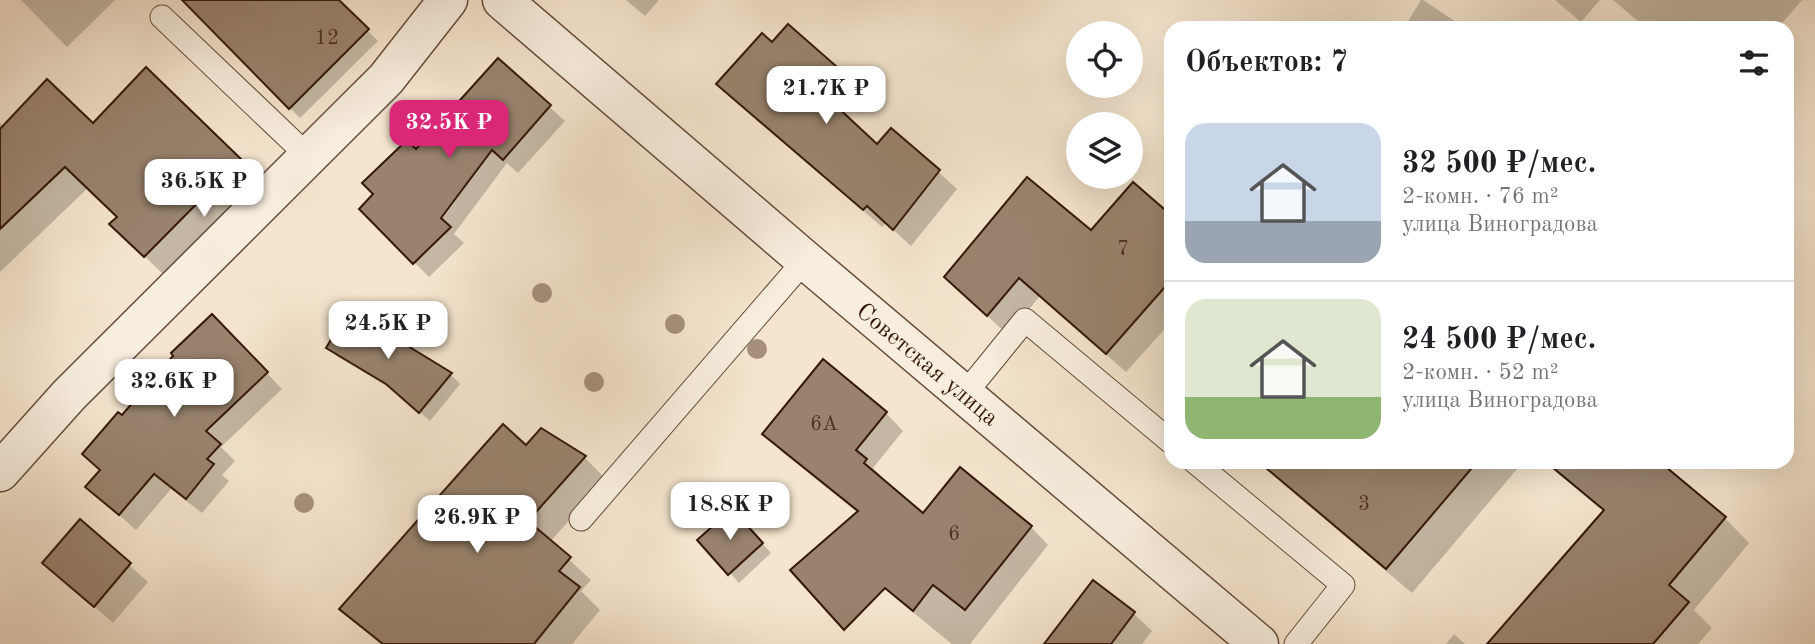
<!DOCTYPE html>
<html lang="ru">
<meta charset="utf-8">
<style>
:root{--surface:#fff;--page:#f2f2f2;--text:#202124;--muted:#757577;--line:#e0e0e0;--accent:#db2777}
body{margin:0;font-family:"Old Standard TT",serif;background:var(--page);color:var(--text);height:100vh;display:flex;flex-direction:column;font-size:26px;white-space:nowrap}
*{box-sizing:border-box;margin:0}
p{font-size:23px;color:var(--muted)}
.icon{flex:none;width:38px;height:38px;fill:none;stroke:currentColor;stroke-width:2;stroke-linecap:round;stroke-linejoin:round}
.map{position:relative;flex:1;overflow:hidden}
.details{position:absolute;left:1164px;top:21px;width:630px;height:448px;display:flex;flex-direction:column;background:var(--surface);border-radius:21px;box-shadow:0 7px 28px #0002}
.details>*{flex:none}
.fabs{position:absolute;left:1066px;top:21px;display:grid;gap:14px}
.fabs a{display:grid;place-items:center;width:77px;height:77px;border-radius:50%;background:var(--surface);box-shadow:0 7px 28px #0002;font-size:35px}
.price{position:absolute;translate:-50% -60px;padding:0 16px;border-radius:14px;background:#fff;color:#222;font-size:23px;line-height:46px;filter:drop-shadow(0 2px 4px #0008)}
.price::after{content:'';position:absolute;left:50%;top:42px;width:21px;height:16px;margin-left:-10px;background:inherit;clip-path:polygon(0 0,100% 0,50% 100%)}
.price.active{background:var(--accent);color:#fff}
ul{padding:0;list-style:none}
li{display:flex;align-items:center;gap:21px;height:175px;padding:0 21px}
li+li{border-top:2px solid var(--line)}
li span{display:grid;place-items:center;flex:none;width:196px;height:140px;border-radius:21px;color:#555}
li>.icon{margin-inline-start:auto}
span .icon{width:84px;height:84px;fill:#fffc;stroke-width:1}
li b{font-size:30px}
h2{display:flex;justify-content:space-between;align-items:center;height:84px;padding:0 21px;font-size:30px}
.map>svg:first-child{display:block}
</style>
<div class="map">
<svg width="1815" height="644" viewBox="0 0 1815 644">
<rect width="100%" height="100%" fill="#f5e5ce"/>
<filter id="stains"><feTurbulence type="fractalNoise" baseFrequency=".00286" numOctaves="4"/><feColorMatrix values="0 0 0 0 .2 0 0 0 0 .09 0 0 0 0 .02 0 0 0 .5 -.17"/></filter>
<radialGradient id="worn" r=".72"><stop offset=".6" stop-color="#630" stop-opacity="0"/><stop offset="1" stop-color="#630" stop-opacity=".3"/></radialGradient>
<g fill="#0003">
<polygon points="21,0 115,0 67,47"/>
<polygon points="184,0 337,0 378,41 300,118"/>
<polygon points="626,0 659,0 645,16"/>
<polygon points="1421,0 1423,0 1465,28 1404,28"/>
<polygon points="1555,0 1600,0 1581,22"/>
<polygon points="1613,0 1802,0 1778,28 1646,28"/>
<polygon points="788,26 852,85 834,106 877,147 892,130 957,189 911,246 886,223 882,227 718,84 772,44"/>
<polygon points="499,61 565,121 518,173 507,163 454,234 464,243 429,277 361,209 416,152"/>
<polygon points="146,69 261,182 167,278 134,246 119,217 88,188 0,272 0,123 4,127 93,125"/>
<polygon points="1171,217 1171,322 1126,372 1040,296 1008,335 966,296 1091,232"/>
<polygon points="350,313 451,375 460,384 430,421 398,393 338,357 329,348"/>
<polygon points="228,332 282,389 221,447 235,461 222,475 229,481 202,513 171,489 136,530 88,487 101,471 84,454 122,417"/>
<polygon points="886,413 903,431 873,468 883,478 881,480 924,515 1031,527 1048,545 970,644 952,644 845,557 858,513 782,452 764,434"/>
<polygon points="541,431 585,458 606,479 550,542 591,580 581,591 600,610 572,644 380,644 342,609 526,448"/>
<polygon points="1257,462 1523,462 1412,593"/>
<polygon points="1544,462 1657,462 1725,518 1749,543 1694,610 1712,628 1698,644 1489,644 1604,512"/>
<polygon points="741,520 771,553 739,583 730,573"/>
<polygon points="80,521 148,582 113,623 44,563"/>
<polygon points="1093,582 1134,614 1152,631 1142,644 1046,644"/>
<polygon points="1454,634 1465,644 1446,644"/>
</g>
<g fill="#99836e" stroke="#361807" stroke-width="2">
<polygon points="182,0 339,0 369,29 289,109"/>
<polygon points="788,24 836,66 817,88 877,144 891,128 940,170 893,230 867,206 863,210 716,84 762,33 772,42"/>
<polygon points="498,58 551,105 503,160 492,150 441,218 451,227 413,264 359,209 373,194 362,183 407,140 416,149"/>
<polygon points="146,67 241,159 144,257 109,224 117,217 65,167 0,229 0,129 47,79 93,123"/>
<polygon points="1027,177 1091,230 1133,182 1171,215 1171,280 1106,354 1019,278 987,316 944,277"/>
<polygon points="349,310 452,373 419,413 386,384 326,348"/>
<polygon points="212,314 268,372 206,431 221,444 207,459 214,464 186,499 154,474 119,515 85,487 100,470 82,454 118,412 122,415 173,356 171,353"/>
<polygon points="823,359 887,412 856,450 867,459 864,463 923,513 960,467 1032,526 965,610 933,585 913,611 885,588 844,630 790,570 858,511 762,434"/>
<polygon points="503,424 526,445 541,428 586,456 528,521 571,557 559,571 580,587 534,644 383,644 339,609"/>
<polygon points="1259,462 1477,462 1386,569"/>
<polygon points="1546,462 1660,462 1726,517 1669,585 1689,602 1653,644 1487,644 1604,510"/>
<polygon points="732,509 763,543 728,575 697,540"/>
<polygon points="80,519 131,563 94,607 42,563"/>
<polygon points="1093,580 1135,612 1111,644 1044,644"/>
</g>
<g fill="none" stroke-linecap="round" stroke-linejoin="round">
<defs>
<g id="service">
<polyline points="162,17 309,157"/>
<polyline points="964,395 1025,320 1171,442"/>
<polyline points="1195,462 1343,585 1296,644"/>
<polyline points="581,519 805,260"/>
</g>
<g id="minor">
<polyline points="502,0 805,260 1259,644"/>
<polyline points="0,472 69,395 386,79 448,0"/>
</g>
</defs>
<use href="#service" stroke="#664b39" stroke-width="25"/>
<use href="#minor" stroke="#664b39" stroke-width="41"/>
<use href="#service" stroke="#f8eedf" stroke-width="23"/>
<use href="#minor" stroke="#f8eedf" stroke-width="38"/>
</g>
<g fill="#a6907c">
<circle cx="542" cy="293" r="10"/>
<circle cx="675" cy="324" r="10"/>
<circle cx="757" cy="349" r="10"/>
<circle cx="594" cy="382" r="10"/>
<circle cx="304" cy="503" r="10"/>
</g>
<g text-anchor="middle" stroke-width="5" stroke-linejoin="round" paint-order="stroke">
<g font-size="21" fill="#4f3321">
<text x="327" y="44">12</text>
<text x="1123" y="255">7</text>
<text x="824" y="430">6А</text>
<text x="1364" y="510">3</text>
<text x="954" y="540">6</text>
</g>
<g font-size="24" fill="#361807" stroke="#f8eedf">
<text transform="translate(928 364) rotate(40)" y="8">Советская улица</text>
</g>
</g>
<rect width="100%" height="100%" filter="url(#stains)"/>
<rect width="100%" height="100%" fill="url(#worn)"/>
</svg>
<div class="fabs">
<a><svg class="icon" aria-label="locate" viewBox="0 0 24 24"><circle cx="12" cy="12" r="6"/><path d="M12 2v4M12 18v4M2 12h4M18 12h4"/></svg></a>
<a><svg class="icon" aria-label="layers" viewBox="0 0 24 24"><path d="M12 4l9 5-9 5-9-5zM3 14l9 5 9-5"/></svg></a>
</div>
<b class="price" style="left:826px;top:126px">21.7K ₽</b>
<b class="price active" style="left:449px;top:160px">32.5K ₽</b>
<b class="price" style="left:204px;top:219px">36.5K ₽</b>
<b class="price" style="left:388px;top:361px">24.5K ₽</b>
<b class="price" style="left:174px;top:419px">32.6K ₽</b>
<b class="price" style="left:730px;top:542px">18.8K ₽</b>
<b class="price" style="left:477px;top:555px">26.9K ₽</b>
<section class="details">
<h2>Объектов: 7<svg class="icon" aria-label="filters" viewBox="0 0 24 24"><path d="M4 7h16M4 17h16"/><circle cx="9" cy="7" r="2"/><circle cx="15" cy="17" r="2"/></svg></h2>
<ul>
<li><span style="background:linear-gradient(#c9d6e8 70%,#9aa5b1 0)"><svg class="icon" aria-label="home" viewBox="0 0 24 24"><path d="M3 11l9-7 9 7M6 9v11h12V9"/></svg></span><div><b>32 500 ₽/мес.</b><p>2-комн. · 76 m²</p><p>улица Виноградова</p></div></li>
<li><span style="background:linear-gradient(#dfe7d0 70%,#8fb573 0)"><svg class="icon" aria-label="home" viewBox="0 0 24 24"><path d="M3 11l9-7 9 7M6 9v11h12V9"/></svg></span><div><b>24 500 ₽/мес.</b><p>2-комн. · 52 m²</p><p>улица Виноградова</p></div></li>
</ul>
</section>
</div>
